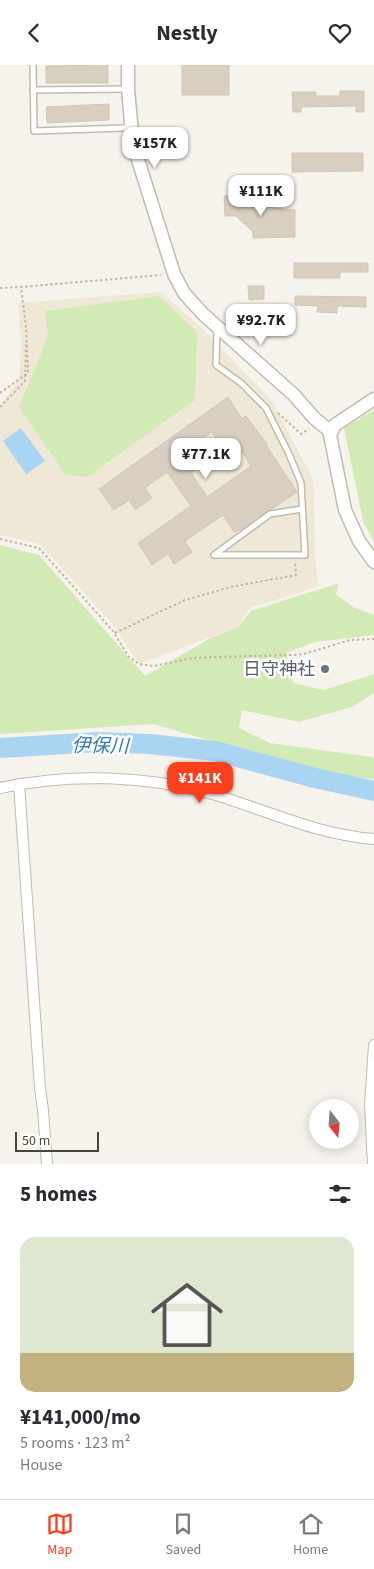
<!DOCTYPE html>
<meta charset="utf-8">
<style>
:root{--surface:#fff;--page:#f7f7f7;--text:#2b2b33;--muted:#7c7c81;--line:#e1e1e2;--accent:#fc3f1d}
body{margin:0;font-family:"Source Sans 3","Noto Sans JP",sans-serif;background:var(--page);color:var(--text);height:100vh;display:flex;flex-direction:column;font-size:19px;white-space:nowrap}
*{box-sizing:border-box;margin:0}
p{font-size:16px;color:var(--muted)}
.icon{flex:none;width:28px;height:28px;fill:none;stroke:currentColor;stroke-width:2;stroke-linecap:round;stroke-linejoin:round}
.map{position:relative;height:1099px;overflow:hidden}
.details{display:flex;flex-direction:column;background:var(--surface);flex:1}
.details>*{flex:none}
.needle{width:32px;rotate:163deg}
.tools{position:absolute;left:309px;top:1034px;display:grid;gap:10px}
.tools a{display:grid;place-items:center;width:50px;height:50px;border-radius:50%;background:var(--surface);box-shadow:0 2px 12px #0003;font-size:25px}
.scale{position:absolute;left:15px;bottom:12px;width:84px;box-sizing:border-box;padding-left:5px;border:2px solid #4b4439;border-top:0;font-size:14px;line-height:18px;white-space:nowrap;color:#4b4439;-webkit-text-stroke:4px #fff;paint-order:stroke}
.price{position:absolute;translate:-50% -42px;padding:0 11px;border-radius:10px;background:#fff;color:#222;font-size:16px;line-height:32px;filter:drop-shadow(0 1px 2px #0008)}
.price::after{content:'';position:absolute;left:50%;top:30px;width:15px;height:11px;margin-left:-8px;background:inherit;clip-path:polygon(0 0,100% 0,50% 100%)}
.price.active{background:var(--accent);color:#fff}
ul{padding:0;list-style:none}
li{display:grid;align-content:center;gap:10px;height:265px;padding:0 20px}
li span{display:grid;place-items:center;height:155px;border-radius:15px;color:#555}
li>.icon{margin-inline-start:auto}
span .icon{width:90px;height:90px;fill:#fffc;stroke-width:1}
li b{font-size:21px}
h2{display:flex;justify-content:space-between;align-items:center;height:60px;padding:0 20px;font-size:21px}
header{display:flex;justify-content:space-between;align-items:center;height:65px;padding:0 20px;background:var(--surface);font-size:22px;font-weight:700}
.menu{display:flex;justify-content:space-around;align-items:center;height:70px;border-top:1px solid var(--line);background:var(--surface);font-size:14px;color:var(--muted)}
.menu a{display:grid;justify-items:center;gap:2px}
.menu .active{color:var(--accent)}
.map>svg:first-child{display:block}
</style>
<header><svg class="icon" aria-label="back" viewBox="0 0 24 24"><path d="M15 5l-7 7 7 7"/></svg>Nestly<svg class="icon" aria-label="heart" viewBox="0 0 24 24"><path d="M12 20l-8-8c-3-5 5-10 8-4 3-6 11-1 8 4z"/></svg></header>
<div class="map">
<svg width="374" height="1099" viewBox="0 0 374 1099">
<rect width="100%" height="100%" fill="#f6f3ec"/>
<polygon fill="#efe8d6" points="161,227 201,262 272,336 313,414 316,504 319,521 250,543 238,562 139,599 115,562 40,479 0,470 0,341 19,314 21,276 18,238"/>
<g fill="#d2eab5">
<polygon points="159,231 197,267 195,335 87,412 65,409 19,342 48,272 45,246"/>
<polygon points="374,345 374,477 363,456 344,363"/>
<polygon points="0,480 39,490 145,611 211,573 238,562 251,546 339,518 336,529 353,542 374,550 374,570 315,577 286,588 293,618 324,625 374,609 374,628 352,642 299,657 242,645 239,663 270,678 372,692 374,694 374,714 351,712 254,688 153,659 0,669"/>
</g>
<polygon fill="#a9d4f2" points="21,363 45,396 26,409 3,376"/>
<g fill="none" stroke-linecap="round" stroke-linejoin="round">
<polyline stroke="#a9d4f2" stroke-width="20" points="0,683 99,677 149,679 215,686 315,713 374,726"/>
</g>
<g fill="#d8cfc1" stroke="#d3c7b4" fill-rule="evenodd">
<polygon points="108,0 108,18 46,18 46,1"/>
<rect x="182" y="0" width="47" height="30"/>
<polygon points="340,26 364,26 364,47 356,47 356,41 301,42 301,47 293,47 292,27 316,27 316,31 340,31"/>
<polygon points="109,39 109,55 47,58 46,42"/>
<polygon points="292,88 363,88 363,106 292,107"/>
<polygon points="224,131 261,131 272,143 295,145 295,172 253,173 253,167 236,151 225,151"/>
<polygon points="294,198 368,198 368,207 340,207 340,213 294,213"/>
<polygon points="248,221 264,221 264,234 249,235"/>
<polygon points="295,231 366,232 366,242 337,241 337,248 317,247 318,241 295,240"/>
<path d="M228,332l14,22 4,-3 21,28 -1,1 31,47 -53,36 -10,4 -11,-17 -38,26 7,11 -18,12 -6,-10 -16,11 -14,-22 53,-37 -24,-34 -22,16 7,10 -17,12 -6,-10 -15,10 -15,-21zM212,367l15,23 12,-8 12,19 -44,31 -16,-24 8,-6 -8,-11 10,-6 -5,-8z"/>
</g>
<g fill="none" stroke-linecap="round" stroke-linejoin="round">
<defs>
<g id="service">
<polyline points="33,0 34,66 124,63 130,61"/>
<polyline points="33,25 127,24"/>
<polyline points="217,264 216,300 241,318 266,343 289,389 301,418 305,490 214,490 270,449 302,444"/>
</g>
<g id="minor">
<polyline points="19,719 40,1023 43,1045 47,1099"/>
<path d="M0,723c70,-15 147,-13 216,7 52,16 103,40 158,44"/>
<polyline points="373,1099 370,1040 374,980"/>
</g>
<g id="tertiary">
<polyline points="128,0 128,24 133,79 174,209 184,228 203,249 294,330 314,353 331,367"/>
<polyline points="374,334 335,360 330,370 345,445 359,476 374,497"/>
</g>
</defs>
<use href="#service" stroke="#c2bbae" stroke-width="8"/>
<use href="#minor" stroke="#c2bbae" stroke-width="12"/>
<use href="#tertiary" stroke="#c2bbae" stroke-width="15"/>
<g stroke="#c4b79f" stroke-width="2" stroke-dasharray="2.5 2.5" stroke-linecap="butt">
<polyline points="0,223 20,222"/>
<polyline points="0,328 28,308 26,263 21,222 161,210"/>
<polyline points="0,342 25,316 26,278"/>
<polyline points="278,348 301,369 309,364"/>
<polyline points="0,474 39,483 113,566 128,591 139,599 154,601 192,593 217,592 293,590 304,589 350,575 374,574"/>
<polyline points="115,568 185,535 231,522 296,510 295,497"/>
</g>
<use href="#service" stroke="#fff" stroke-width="5"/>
<use href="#minor" stroke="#fff" stroke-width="10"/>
<use href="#tertiary" stroke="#fff" stroke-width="12"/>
</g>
<circle fill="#6b7280" stroke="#fff" stroke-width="2" cx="325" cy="604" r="5"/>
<g text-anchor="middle" stroke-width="5" stroke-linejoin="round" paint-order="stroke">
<g font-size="18" fill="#5b616d" stroke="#fff" text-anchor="end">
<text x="315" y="610">日守神社</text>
</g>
<g font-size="19" font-style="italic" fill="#2e7ab2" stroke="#fff">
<text transform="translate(100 680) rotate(1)" y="7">伊保川</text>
</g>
</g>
</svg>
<div class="tools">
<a><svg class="needle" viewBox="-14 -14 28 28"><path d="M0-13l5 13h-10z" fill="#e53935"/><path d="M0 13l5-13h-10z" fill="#7c7c81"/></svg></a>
</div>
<div class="scale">50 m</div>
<b class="price" style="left:155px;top:104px">¥157K</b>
<b class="price" style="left:261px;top:152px">¥111K</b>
<b class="price" style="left:261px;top:281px">¥92.7K</b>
<b class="price" style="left:206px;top:415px">¥77.1K</b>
<b class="price active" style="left:200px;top:739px">¥141K</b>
</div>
<section class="details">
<h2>5 homes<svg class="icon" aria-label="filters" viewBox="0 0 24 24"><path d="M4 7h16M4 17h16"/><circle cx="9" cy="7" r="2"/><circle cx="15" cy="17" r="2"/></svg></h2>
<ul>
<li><span style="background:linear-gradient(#dfe7d0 75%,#c2b280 0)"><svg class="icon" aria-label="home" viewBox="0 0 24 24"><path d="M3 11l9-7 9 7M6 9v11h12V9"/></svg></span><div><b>¥141,000/mo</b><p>5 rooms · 123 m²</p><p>House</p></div></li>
</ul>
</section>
<nav class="menu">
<a class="active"><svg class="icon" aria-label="map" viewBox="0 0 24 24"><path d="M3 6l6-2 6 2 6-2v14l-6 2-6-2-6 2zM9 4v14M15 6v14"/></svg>Map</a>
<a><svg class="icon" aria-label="saved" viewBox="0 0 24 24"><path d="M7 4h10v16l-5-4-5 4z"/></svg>Saved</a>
<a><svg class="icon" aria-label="home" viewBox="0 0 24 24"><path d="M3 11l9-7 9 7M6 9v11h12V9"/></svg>Home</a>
</nav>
